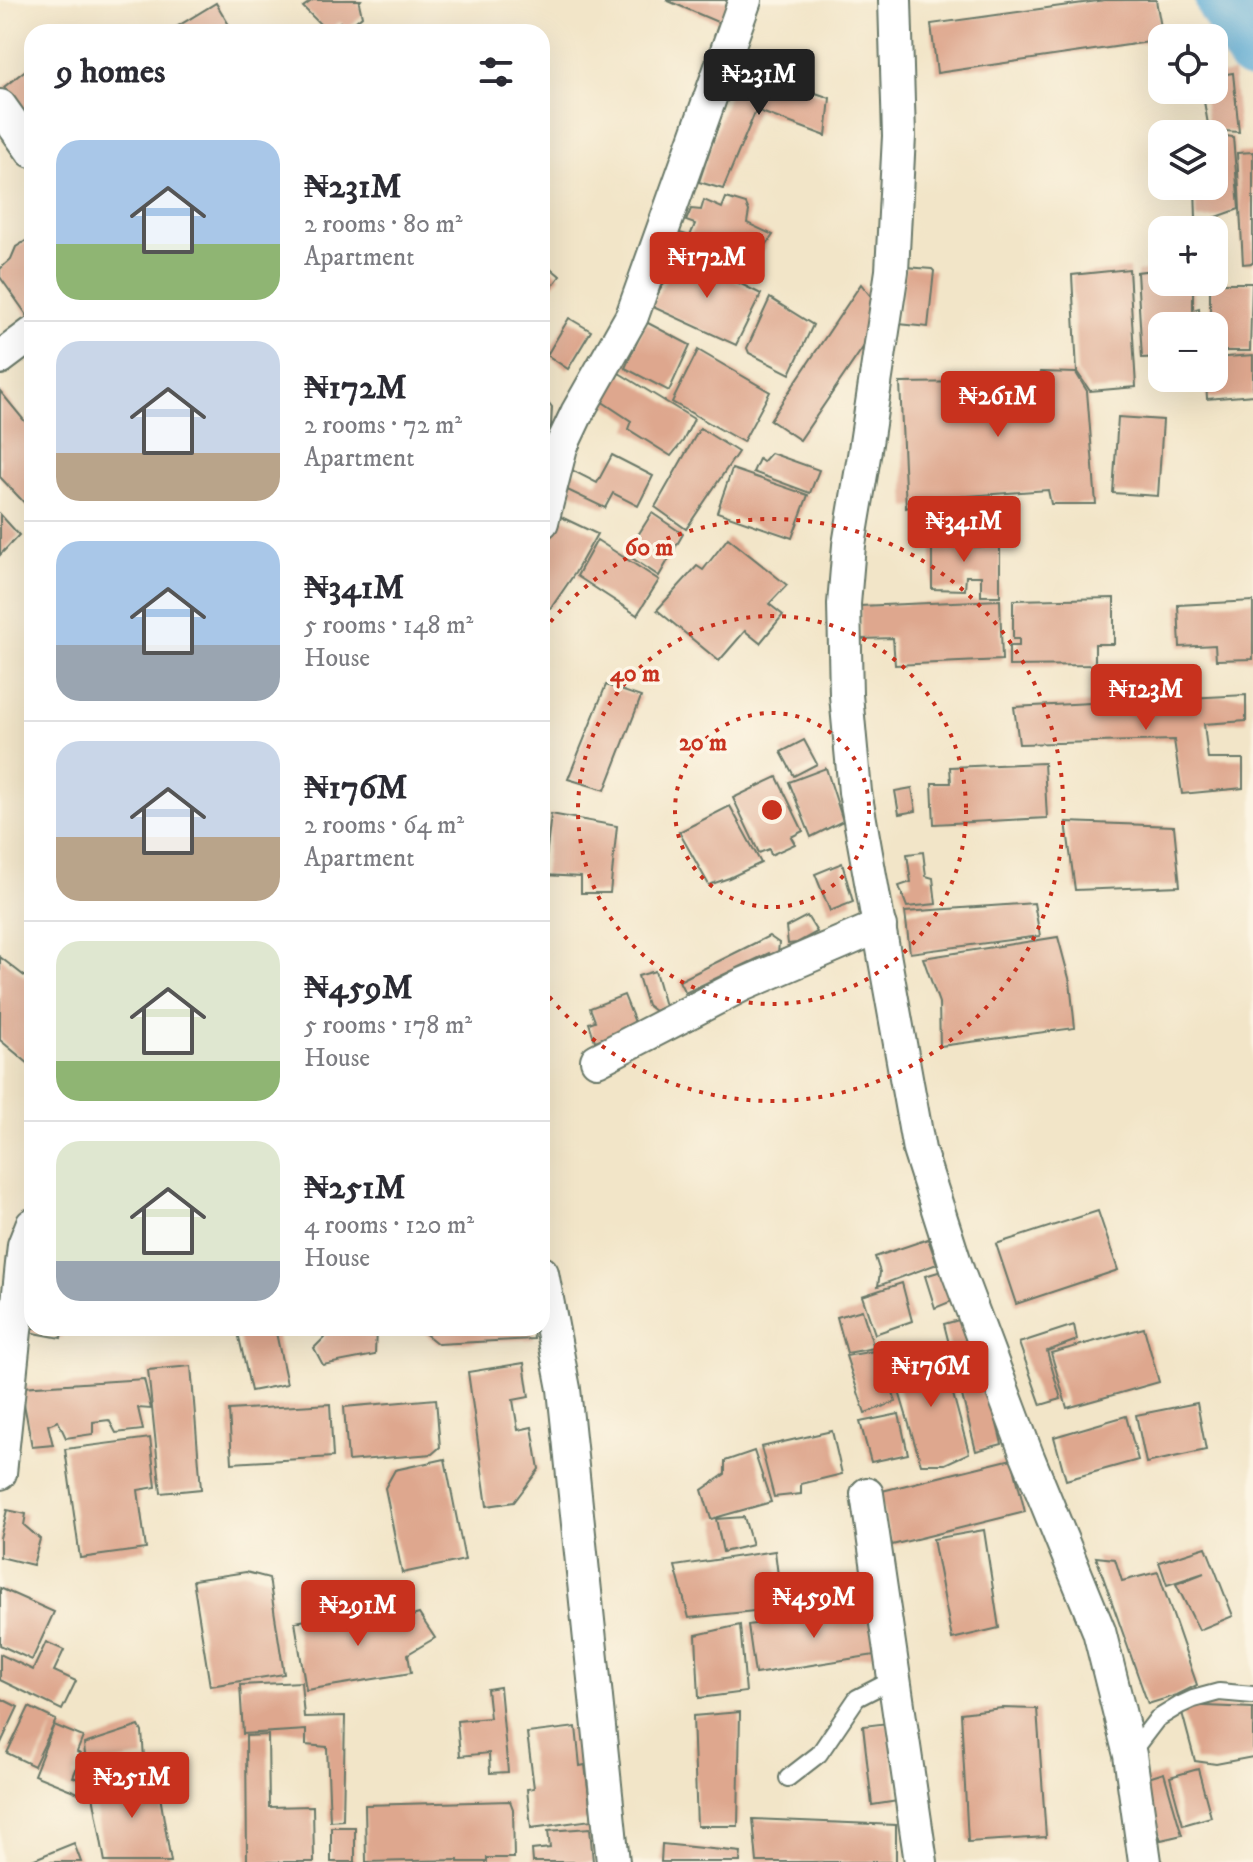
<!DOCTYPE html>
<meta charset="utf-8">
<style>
:root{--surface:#fff;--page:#f7f7f7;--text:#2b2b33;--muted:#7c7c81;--line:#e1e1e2;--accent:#c8321e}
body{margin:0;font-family:"IM FELL DW Pica",serif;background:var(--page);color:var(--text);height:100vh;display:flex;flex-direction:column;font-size:30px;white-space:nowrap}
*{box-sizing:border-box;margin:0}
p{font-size:26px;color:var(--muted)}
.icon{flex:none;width:44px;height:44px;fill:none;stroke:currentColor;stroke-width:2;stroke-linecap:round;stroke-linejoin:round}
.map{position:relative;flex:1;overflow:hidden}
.panel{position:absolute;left:24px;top:24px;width:526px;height:1312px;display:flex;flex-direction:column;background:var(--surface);border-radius:24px;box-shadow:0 8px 32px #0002}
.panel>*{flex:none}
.controls{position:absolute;left:1148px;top:24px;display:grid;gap:16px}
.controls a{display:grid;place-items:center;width:80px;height:80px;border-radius:16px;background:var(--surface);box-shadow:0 8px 32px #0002;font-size:40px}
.price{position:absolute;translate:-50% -68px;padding:0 18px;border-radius:8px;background:var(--accent);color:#fff;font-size:26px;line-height:52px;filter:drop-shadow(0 2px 4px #0008)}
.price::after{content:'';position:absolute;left:50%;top:48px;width:24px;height:18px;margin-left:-12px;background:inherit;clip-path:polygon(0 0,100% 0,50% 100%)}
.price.current{background:#222;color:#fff}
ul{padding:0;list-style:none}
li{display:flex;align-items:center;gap:24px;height:200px;padding:0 32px}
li+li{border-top:2px solid var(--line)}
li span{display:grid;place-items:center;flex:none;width:224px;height:160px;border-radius:24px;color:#555}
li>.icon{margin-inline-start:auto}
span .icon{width:96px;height:96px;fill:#fffc;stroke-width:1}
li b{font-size:34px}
h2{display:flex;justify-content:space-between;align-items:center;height:96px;padding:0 32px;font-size:34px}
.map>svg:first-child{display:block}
</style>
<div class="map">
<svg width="1253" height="1862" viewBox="0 0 1253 1862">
<rect width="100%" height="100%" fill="#fcf5e5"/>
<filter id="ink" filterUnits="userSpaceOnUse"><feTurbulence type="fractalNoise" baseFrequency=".0125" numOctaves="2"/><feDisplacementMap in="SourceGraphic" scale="16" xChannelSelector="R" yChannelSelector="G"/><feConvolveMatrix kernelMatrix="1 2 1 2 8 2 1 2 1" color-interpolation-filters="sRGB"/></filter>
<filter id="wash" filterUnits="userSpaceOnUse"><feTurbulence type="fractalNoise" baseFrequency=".006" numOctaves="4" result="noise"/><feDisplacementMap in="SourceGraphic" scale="32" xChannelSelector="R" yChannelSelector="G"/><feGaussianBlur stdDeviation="1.8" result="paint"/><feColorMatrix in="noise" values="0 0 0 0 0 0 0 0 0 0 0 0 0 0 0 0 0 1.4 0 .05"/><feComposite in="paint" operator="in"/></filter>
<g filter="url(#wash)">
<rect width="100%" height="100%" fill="#f2e5c8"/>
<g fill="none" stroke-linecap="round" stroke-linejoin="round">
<polyline stroke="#5bacd6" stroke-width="58" points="1224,0 1253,51"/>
</g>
<g id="blocks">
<g fill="#dea78e">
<polygon points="313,0 361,0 359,3 362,16 346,29 340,22 327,31 303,7"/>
<polygon points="666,0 733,0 722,24"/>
<polygon points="1105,0 1156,0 1163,38 1162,40 937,73 931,24"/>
<polygon points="216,3 229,25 218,32 177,32 175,28"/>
<polygon points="32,65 32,121 4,87"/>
<polygon points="738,66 830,98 826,136 756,110 723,189 699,182"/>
<polygon points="1233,73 1239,132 1209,130 1202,90 1214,90 1214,76"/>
<polygon points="1214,134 1233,137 1239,209 1214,218 1196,219 1195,186 1214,186"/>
<polygon points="1253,152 1253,263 1243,264 1237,153"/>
<polygon points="726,198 746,204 749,211 747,223 773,235 745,276 677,245 680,233 690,236 695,224 686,221 691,209 701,210 704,200 722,208"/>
<polygon points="32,237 32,315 29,318 0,277 0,269 11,259 16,247"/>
<polygon points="677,252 761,294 736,345 651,306 670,272 679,276 683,264 672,256"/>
<polygon points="542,261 560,276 542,300"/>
<polygon points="905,267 932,269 934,271 928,327 899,324"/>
<polygon points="1129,269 1136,387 1090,391 1077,372 1072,275"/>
<polygon points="1162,269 1162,282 1200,282 1200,287 1193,288 1193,310 1199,308 1200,326 1162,326 1162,357 1142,358 1137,272"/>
<polygon points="1210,283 1252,283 1250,351 1214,351 1214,326 1210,326"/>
<polygon points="861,284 880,308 866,343 800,440 770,420"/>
<polygon points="770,298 813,325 790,374 749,353 747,348"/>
<polygon points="569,318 591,331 568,369 547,355"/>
<polygon points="646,322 690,345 669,391 625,368"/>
<polygon points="698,350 770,392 743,442 672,402"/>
<polygon points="1253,355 1253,395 1207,399 1206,378 1214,378 1214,358"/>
<polygon points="1040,372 1076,373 1087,391 1096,504 1051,504 1048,490 941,498 906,508 900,383 1039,381"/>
<polygon points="619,373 694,419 683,441 671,456 628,429 631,421 601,401"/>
<polygon points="0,391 32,430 32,511 0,477"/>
<polygon points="542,394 552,407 551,426 542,434"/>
<polygon points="1118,417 1163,420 1158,496 1113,493"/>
<polygon points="700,428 738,452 686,529 655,507"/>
<polygon points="771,453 819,470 810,493 753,472 759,459 763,462"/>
<polygon points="612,455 653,476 638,506 613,493 605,508 559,486 568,468 597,483"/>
<polygon points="732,469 808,495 792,538 717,512"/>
<polygon points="652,513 683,534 659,576 626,554"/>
<polygon points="0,514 19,535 0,555"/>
<polygon points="557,515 597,534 575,573 551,608 542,602 542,552 548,539 544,538 546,533"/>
<polygon points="932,534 969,534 974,547 1000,546 1000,596 981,596 981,576 966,576 965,590 932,589"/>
<polygon points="728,538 787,585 769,604 783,615 760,643 745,631 719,661 657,610 697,566 703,570"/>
<polygon points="597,540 659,580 637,615 577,576"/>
<polygon points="1114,598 1114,644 1095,644 1095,665 1009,666 1009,646 1019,646 1019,639 1013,639 1013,600"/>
<polygon points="1000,600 1002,660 895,665 893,638 861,639 860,606"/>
<polygon points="1253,601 1253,659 1216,660 1215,645 1180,647 1178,605"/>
<polygon points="606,685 641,697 605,790 568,779"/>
<polygon points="1246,695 1246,721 1204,724 1208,759 1243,759 1243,788 1182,794 1174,740 1019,744 1014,707"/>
<polygon points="804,740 817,764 794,776 781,752"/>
<polygon points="1044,763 1047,818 934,824 932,783 951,783 950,767"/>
<polygon points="826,768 843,821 811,837 789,782"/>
<polygon points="777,777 803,831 791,837 795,844 771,855 769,849 759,853 733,798"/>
<polygon points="912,788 916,811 899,814 895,791"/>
<polygon points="730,806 761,863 729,878 709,885 679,832"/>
<polygon points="551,814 617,826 610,893 581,893 581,877 544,875"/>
<polygon points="1066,822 1174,826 1180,886 1075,890"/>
<polygon points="923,852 926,876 933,878 936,904 907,907 899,886 911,882 907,854"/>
<polygon points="842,863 853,902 830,911 815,874"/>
<polygon points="1034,903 1040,936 910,953 905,912"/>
<polygon points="807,916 817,932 797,943 788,944 786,927"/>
<polygon points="769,936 779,943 778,953 771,957 769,953 685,993 679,981"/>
<polygon points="1058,937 1070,982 1075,1028 940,1046 939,1003 923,958"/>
<polygon points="0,957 32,982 32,1060 29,1064 0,1040"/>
<polygon points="655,971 665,1006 655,1011 647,1005 638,976"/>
<polygon points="624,995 636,1025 595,1041 589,1023 595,1021 590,1008"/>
<polygon points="1098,1211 1118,1270 1016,1304 996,1244"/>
<polygon points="928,1239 937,1264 878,1286 880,1272 875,1257"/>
<polygon points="32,1268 32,1328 63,1328 61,1338 18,1330"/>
<polygon points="945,1270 957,1299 935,1308 925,1276"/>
<polygon points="902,1283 912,1321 875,1334 862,1296"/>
<polygon points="862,1310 874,1348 847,1353 837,1317"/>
<polygon points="970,1317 1002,1444 976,1451 944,1324"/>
<polygon points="1074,1325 1077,1340 1047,1351 1061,1399 1041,1405 1019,1343"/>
<polygon points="237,1328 275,1328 287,1384 251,1391"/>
<polygon points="324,1328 376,1328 375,1355 323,1365 314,1348 325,1337"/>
<polygon points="418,1328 533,1328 534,1339 438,1344"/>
<polygon points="1144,1328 1159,1382 1067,1408 1051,1353"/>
<polygon points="880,1350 896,1402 865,1413 846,1356"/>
<polygon points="941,1350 969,1453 945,1464 921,1464 891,1365"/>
<polygon points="524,1363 529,1397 513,1400 518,1430 532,1427 539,1469 514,1502 487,1506 468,1372"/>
<polygon points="191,1366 201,1489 161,1493 148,1370"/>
<polygon points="144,1379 151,1409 138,1408 143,1430 116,1433 109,1420 93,1422 93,1434 66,1438 58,1421 48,1425 53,1445 32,1447 21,1387"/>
<polygon points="436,1399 440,1447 432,1454 348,1461 344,1407"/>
<polygon points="1197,1403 1206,1450 1146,1463 1136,1415"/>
<polygon points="330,1404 333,1457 232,1463 229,1410"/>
<polygon points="899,1414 908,1454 871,1462 860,1422"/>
<polygon points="1126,1416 1138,1460 1066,1480 1054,1437"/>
<polygon points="832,1431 842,1474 801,1484 801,1494 774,1497 761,1447"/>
<polygon points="150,1438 156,1487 138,1490 146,1549 80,1558 65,1449"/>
<polygon points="754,1451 771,1502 711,1519 702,1490 725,1474 725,1461"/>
<polygon points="445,1459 465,1560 402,1573 385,1488 395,1470"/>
<polygon points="1012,1459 1025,1512 892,1545 878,1492"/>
<polygon points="7,1510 26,1514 24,1525 40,1539 33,1565 0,1557 0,1538"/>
<polygon points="744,1517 752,1545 723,1552 716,1519"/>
<polygon points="984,1530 999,1628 952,1639 933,1539"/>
<polygon points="1206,1547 1233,1616 1199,1630 1176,1584 1204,1573 1167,1585 1159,1562"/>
<polygon points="775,1551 782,1608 689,1618 675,1566"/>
<polygon points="1096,1557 1115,1559 1122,1581 1158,1572 1197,1685 1177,1695 1148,1704"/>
<polygon points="246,1572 269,1578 284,1674 210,1686 193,1580"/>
<polygon points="0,1588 54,1612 32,1660 0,1645"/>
<polygon points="874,1605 881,1654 755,1674 748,1625"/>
<polygon points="345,1613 377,1614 393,1622 419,1614 435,1638 408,1654 411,1673 306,1690 295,1622"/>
<polygon points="740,1625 746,1692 699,1698 696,1635"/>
<polygon points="46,1642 64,1650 54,1671 76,1681 62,1710 0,1680 0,1654 33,1670"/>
<polygon points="301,1682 304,1717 345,1716 343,1820 330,1821 327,1747 306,1745 306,1730 243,1734 240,1685"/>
<polygon points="500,1687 508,1772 490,1773 489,1753 460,1756 457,1721 490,1718 487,1689"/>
<polygon points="0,1698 18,1707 0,1745"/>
<polygon points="1180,1705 1253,1708 1253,1757 1216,1764 1195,1761"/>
<polygon points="29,1707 56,1720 34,1766 7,1753"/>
<polygon points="1002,1708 1037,1709 1046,1837 968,1842 961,1713"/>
<polygon points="740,1712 738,1826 697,1826 693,1716"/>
<polygon points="888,1723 898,1801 872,1805 863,1726"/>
<polygon points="54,1725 83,1737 77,1752 82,1755 73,1777 82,1780 81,1794 34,1775"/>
<polygon points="139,1726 142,1732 144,1757 86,1766 84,1744"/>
<polygon points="576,1727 580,1766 585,1765 592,1820 531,1828 527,1789 534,1788 527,1733"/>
<polygon points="268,1735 269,1807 313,1806 314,1862 247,1862 246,1736"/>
<polygon points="1198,1769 1211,1817 1183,1825 1170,1777"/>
<polygon points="156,1772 171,1862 105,1862 91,1784"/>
<polygon points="1164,1773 1182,1835 1161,1840 1139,1781"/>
<polygon points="510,1801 513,1809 514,1858 487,1858 487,1862 458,1862 458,1860 366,1862 365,1805"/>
<polygon points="753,1819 896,1825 896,1862 757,1862"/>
<rect x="331" y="1827" width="24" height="35"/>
<polygon points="590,1828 593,1862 533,1862 532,1850 550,1848 548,1831"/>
<polygon points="74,1843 81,1862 27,1862"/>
<polygon points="662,1844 741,1852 740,1862 661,1862"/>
</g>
</g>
</g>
<g filter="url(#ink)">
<use href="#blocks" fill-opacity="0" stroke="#697868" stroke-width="2"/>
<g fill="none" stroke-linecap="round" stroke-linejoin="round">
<defs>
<g id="service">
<polyline points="1131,1753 1157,1719 1180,1705 1193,1699 1219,1692 1253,1695"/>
<polyline points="788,1778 819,1754 857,1698 894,1679"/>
</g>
<g id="minor">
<polyline points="895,0 899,136 892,271 865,450 849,545 844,604 846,695 855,792 919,1150 958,1272 1027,1455 1099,1631 1130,1755 1145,1862"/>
<polyline points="0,106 32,151"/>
<polyline points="0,358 32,334"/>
<polyline points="542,522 561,447 577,413 632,316 745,0"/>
<polyline points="597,1060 742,985 880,926"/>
<polyline points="542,1273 564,1389 613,1862"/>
<polyline points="0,1473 24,1245 32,1225"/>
<polyline points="867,1494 921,1862"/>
</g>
</defs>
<use href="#service" stroke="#697868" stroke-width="20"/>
<use href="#minor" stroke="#697868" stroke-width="36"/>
<use href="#service" stroke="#fff" stroke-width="16"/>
<use href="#minor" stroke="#fff" stroke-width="32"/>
</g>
</g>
<g fill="none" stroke="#c8321e" stroke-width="4" stroke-dasharray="4 8">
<circle cx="772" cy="810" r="97"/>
<circle cx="772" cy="810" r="194"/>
<path d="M543 631A291 291 0 1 1 543 989"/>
</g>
<circle cx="772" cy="810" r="12" fill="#c8321e" stroke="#fcf5e5" stroke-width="4"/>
<g font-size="24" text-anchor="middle" font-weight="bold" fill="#c8321e" stroke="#fcf5e5" stroke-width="7" stroke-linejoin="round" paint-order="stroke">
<text x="649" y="555">60 m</text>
<text x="635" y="681">40 m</text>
<text x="703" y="750">20 m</text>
</g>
</svg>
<div class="controls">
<a><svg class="icon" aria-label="locate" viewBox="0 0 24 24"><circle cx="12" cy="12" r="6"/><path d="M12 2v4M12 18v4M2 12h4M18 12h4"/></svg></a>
<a><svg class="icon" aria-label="layers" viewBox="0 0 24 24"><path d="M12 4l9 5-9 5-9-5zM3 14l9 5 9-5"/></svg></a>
<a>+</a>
<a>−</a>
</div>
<b class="price current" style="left:759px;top:117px">₦231M</b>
<b class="price" style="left:707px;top:300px">₦172M</b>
<b class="price" style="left:998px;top:439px">₦261M</b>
<b class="price" style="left:964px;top:564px">₦341M</b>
<b class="price" style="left:1146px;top:732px">₦123M</b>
<b class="price" style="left:931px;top:1409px">₦176M</b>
<b class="price" style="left:814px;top:1640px">₦459M</b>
<b class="price" style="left:358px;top:1648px">₦291M</b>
<b class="price" style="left:132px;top:1820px">₦251M</b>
<section class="panel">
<h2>9 homes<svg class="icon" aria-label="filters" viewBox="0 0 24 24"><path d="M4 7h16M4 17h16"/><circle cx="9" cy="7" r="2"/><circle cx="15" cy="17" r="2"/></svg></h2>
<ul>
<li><span style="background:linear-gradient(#a9c7e8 65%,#8fb573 0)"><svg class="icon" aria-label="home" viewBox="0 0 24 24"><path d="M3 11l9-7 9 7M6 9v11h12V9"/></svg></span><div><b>₦231M</b><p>2 rooms · 80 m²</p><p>Apartment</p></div></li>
<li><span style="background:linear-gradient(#c9d6e8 70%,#b9a48a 0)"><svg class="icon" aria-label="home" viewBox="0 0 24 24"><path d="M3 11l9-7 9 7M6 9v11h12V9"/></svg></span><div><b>₦172M</b><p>2 rooms · 72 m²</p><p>Apartment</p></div></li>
<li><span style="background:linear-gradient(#a9c7e8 65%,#9aa5b1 0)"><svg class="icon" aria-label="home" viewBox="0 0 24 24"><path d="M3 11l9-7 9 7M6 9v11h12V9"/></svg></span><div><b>₦341M</b><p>5 rooms · 148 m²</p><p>House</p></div></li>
<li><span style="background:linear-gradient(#c9d6e8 60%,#b9a48a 0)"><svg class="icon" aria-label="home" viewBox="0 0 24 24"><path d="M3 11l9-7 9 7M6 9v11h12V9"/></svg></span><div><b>₦176M</b><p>2 rooms · 64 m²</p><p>Apartment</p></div></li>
<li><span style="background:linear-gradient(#dfe7d0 75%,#8fb573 0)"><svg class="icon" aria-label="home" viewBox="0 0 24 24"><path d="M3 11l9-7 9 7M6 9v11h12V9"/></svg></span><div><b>₦459M</b><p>5 rooms · 178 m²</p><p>House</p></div></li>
<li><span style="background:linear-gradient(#dfe7d0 75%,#9aa5b1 0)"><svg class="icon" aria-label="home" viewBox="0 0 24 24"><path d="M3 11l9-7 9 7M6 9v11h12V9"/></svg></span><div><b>₦251M</b><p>4 rooms · 120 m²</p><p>House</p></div></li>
</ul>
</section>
</div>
